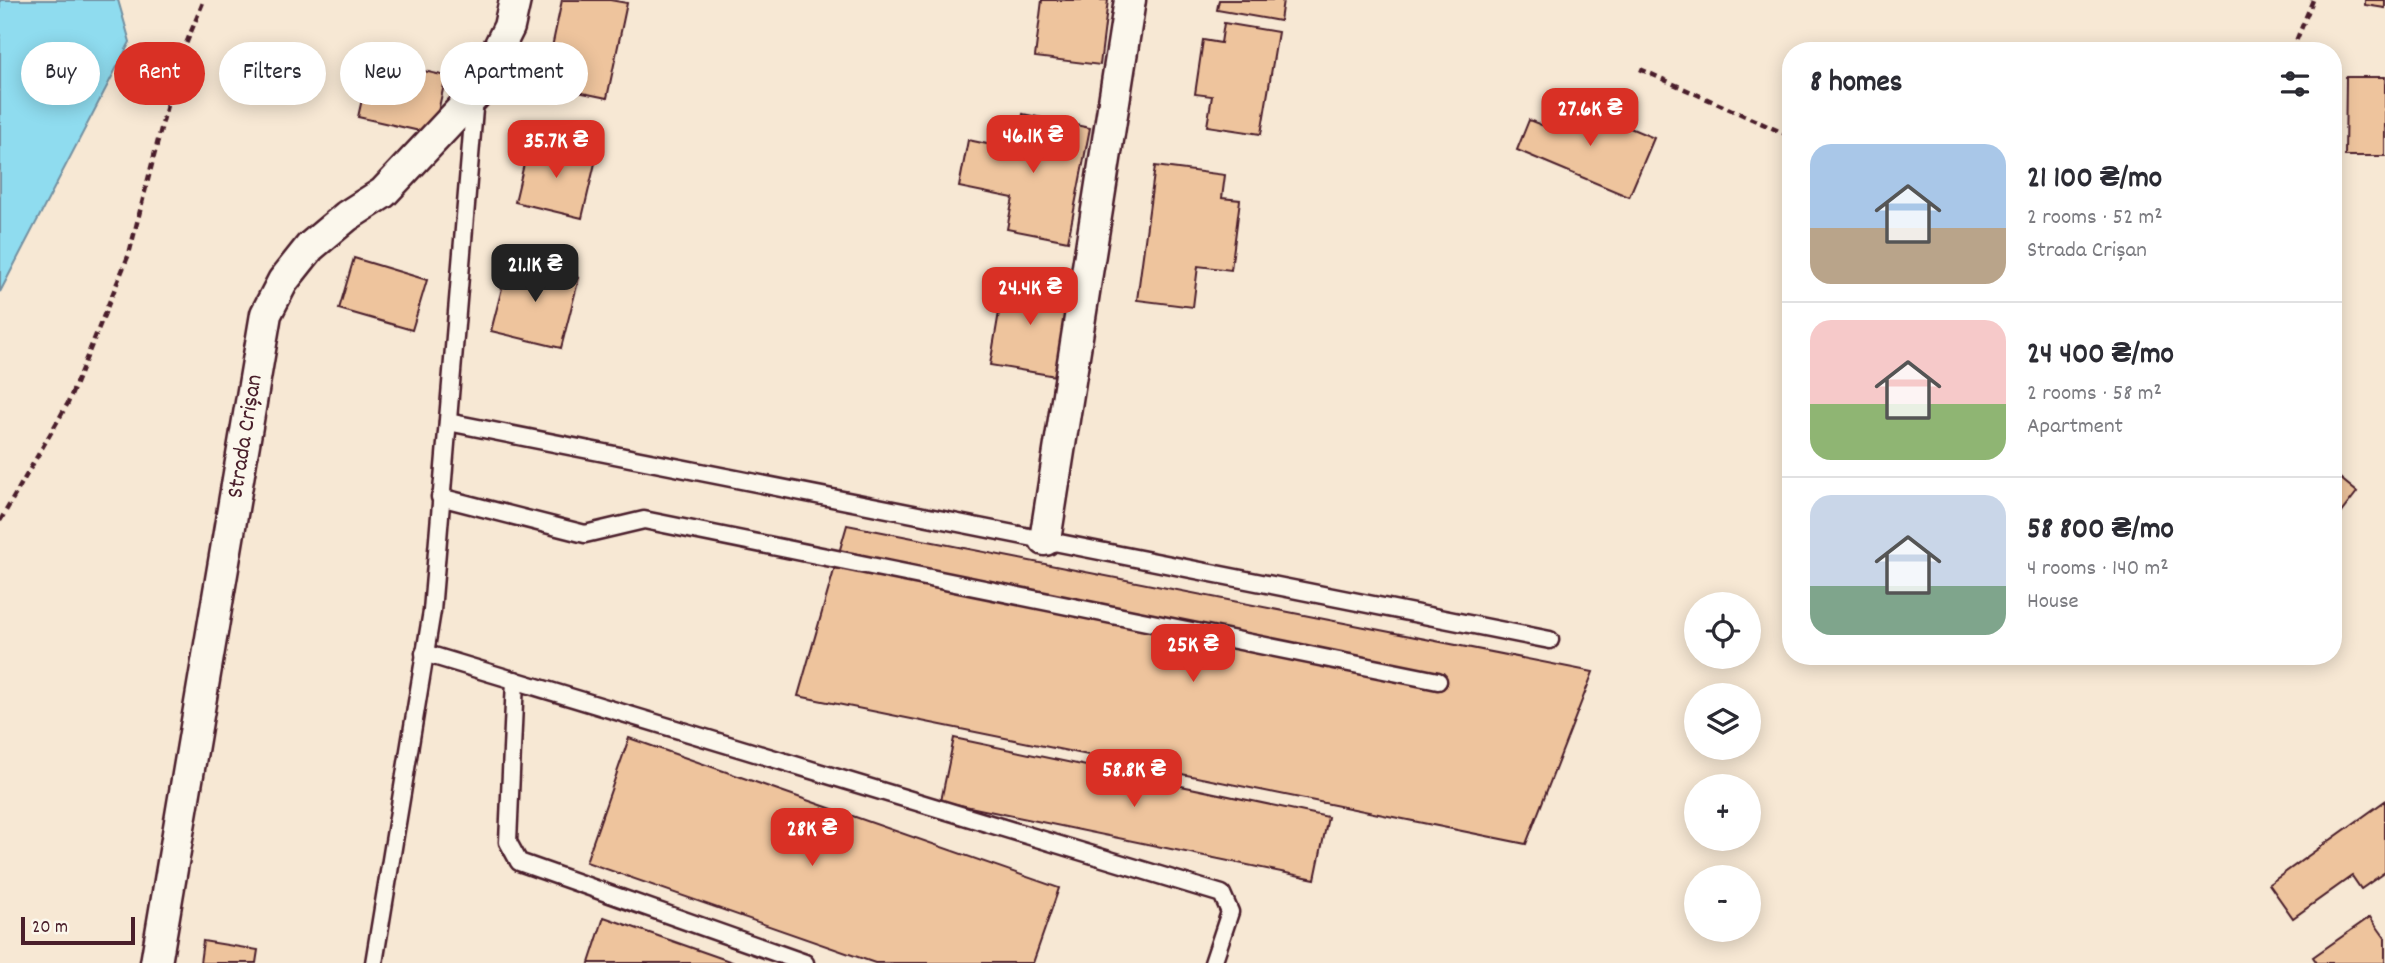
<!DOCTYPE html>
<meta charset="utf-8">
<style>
:root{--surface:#fff;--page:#f7f7f7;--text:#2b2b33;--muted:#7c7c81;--line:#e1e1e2;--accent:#d93025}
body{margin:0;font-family:Dekko,sans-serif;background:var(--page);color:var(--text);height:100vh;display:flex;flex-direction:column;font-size:26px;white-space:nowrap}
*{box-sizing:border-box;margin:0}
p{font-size:23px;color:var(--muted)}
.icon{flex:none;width:38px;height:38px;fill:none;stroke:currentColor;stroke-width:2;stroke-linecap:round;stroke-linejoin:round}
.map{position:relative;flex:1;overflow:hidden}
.sheet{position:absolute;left:1782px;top:42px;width:560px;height:623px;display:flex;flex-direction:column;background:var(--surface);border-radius:28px;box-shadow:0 4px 18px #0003}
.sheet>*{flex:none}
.hud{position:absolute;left:21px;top:42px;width:665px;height:63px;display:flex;gap:14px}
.buttons{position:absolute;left:1684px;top:592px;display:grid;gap:14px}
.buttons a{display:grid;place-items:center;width:77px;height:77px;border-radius:50%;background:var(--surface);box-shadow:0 4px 18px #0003;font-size:35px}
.scale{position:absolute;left:21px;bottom:18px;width:114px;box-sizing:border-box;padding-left:7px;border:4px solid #4a1f2b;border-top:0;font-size:19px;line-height:24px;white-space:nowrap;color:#4a1f2b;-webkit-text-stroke:5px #fbf7ec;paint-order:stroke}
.price{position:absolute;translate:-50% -60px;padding:0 16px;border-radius:14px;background:var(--accent);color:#fff;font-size:23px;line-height:46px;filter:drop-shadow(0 2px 4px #0008)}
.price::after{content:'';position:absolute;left:50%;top:42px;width:21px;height:16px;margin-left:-10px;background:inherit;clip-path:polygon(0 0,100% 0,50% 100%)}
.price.active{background:#222;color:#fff}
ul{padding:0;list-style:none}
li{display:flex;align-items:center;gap:21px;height:175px;padding:0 28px}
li+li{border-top:2px solid var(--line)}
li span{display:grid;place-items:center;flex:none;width:196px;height:140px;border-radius:21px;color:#555}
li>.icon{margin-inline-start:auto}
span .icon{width:84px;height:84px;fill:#fffc;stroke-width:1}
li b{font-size:30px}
h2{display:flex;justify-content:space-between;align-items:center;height:84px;padding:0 28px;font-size:30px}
.pill{padding:0 24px;border-radius:32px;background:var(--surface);box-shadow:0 4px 18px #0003;font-size:24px;line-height:63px}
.pill.active{background:var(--accent);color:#fff}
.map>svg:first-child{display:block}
</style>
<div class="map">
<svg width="2385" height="963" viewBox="0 0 2385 963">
<rect width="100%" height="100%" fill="#f7e8d4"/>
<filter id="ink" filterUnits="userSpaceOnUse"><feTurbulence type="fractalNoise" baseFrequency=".0143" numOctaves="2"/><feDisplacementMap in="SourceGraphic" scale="14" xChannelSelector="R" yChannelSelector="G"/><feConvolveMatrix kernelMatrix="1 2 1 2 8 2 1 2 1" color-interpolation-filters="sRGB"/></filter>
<g filter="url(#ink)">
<polygon fill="#8fdcef" stroke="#7390a1" stroke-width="2" points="0,0 118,0 130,42 0,292"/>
<g fill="#eec49d" stroke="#4a1f2b" stroke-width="2">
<polygon points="562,0 610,0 627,3 607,98 544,85"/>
<polygon points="1042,0 1108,0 1100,65 1035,57"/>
<polygon points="1219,0 1283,0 1280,21 1217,10"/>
<polygon points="2365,0 2385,0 2385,8 2365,5"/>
<polygon points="1224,23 1278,32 1261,134 1207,126 1212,96 1195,94 1203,40 1221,43"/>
<polygon points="371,59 446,76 433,134 358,117"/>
<polygon points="2346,77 2385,77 2385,156 2345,156"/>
<polygon points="1566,101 1654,138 1629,197 1517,150 1529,120 1554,130"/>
<polygon points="1023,114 1090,128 1068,241 1007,229 1013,198 959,187 968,140 1016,150"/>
<polygon points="529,143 596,159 582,218 515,202"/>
<polygon points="1155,166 1225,175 1222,198 1240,200 1231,270 1198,266 1193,307 1137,300"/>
<polygon points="354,258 427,280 412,330 339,309"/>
<polygon points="509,261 579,278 561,348 491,331"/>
<polygon points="1005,277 1071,288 1056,376 990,365"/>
<polygon points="2335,474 2357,492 2333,523 2333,477"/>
<polygon points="847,525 1593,672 1526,844 798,696"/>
<polygon points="629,738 1059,888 1033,963 875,963 586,862"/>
<polygon points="954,738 1328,817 1315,879 941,801"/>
<polygon points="2385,801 2385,872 2361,889 2352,876 2293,918 2269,884"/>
<polygon points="604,917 735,963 589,963"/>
<polygon points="2370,917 2385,938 2385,963 2317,963 2313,957"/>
<polygon points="203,941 258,950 256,963 200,963"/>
</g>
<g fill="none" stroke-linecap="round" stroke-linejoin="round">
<defs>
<g id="lane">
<polyline points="448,422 1550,640"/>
<polyline points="440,497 585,534 644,520 1438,681"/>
<polyline points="424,653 1222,894 1230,912 1213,963"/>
<polyline points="515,680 508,842 519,862 805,963"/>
<polyline points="374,963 432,611 475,97"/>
</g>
<g id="street">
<polyline points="1045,540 1130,0"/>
<polyline points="156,963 266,314 283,281 310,247 347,216 383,193 475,95 509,27 515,0"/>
</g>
</defs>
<use href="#lane" stroke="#4a1f2b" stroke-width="21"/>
<use href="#street" stroke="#4a1f2b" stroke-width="35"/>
<g stroke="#4a1f2b" stroke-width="4.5" stroke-dasharray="7 5" stroke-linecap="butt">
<polyline points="2292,51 2313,0"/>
<polyline points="1640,69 1790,136"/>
<polyline points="0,521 68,403 129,254 177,66 204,0"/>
</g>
<use href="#lane" stroke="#fbf7ec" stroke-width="16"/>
<use href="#street" stroke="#fbf7ec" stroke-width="30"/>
</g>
</g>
<g text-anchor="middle" stroke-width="5" stroke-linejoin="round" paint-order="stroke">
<g font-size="24" fill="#4a1f2b" stroke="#fbf7ec">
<text transform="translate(243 436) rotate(-81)" y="8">Strada Crișan</text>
</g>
</g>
</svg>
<div class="buttons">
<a><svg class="icon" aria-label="locate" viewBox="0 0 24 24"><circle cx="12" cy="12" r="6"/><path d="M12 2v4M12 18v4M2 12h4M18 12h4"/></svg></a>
<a><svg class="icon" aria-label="layers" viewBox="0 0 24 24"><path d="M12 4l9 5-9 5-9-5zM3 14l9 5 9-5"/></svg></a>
<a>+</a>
<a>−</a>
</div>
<div class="scale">20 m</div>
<b class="price" style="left:1590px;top:148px">27.6K ₴</b>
<b class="price" style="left:1033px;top:175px">46.1K ₴</b>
<b class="price" style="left:556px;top:180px">35.7K ₴</b>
<b class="price active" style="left:535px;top:304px">21.1K ₴</b>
<b class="price" style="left:1030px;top:327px">24.4K ₴</b>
<b class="price" style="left:1193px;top:684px">25K ₴</b>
<b class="price" style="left:1134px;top:809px">58.8K ₴</b>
<b class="price" style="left:812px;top:868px">28K ₴</b>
<div class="hud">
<a class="pill">Buy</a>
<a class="pill active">Rent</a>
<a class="pill">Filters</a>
<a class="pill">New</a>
<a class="pill">Apartment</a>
</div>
<section class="sheet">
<h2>8 homes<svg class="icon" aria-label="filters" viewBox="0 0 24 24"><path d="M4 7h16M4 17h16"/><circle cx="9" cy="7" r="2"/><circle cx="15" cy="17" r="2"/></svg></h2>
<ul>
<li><span style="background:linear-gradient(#a9c7e8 60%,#b9a48a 0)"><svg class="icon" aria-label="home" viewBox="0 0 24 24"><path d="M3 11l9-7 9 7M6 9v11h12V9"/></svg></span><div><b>21 100 ₴/mo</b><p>2 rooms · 52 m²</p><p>Strada Crișan</p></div></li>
<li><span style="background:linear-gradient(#f6c9c9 60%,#8fb573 0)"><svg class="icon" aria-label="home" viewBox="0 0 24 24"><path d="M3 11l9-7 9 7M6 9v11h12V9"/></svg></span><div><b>24 400 ₴/mo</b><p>2 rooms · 58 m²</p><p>Apartment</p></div></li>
<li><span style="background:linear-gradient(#c9d6e8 65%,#7fa58c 0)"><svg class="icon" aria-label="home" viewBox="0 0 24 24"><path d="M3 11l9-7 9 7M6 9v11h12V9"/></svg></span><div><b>58 800 ₴/mo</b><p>4 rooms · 140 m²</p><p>House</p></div></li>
</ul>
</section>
</div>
